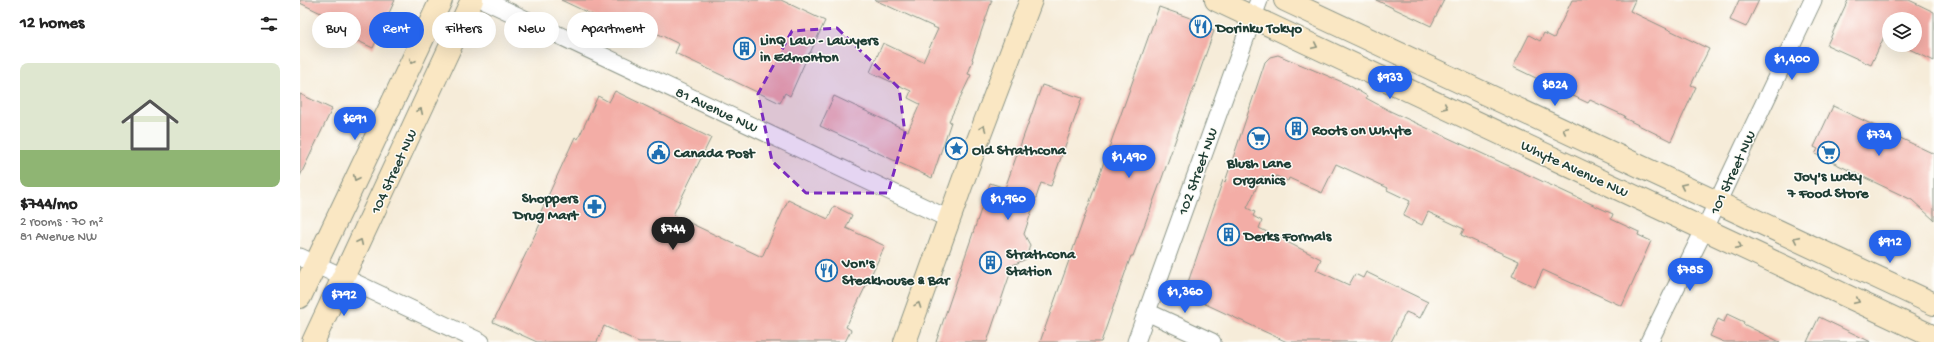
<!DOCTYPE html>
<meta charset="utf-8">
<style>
:root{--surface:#fff;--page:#f6f6f6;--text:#222;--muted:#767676;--accent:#2563eb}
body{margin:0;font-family:"Gochi Hand",sans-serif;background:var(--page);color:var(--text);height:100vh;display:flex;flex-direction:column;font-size:15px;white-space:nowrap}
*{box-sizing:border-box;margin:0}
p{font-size:13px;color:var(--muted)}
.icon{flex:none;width:22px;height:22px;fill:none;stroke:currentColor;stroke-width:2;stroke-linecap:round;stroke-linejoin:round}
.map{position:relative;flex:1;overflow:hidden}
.drawer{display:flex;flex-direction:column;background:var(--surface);width:300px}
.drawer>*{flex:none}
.top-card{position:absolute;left:12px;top:12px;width:380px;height:36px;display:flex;gap:8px}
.controls{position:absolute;left:1582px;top:12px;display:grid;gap:8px}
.controls a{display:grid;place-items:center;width:40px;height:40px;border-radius:50%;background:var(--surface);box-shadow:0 4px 16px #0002;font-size:20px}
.price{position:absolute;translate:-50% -34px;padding:0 9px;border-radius:14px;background:var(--accent);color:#fff;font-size:13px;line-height:26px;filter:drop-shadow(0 1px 2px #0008)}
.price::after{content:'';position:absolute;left:50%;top:24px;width:12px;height:9px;margin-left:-6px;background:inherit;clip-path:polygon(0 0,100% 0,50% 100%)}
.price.selected{background:#222;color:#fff}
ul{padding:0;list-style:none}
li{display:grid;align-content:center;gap:8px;height:212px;padding:0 20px}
li span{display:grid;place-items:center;height:124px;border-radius:8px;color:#555}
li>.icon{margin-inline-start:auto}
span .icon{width:72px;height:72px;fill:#fffc;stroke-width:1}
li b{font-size:17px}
h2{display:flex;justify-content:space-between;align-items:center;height:48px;padding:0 20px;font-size:17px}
.chip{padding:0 14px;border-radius:18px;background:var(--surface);box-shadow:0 4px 16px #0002;font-size:14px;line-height:36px}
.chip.selected{background:var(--accent);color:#fff}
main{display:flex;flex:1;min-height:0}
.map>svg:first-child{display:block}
</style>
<main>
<section class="drawer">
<h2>12 homes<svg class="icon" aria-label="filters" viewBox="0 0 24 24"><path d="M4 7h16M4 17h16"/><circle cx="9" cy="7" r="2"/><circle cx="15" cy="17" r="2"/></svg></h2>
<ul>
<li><span style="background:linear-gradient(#dfe7d0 70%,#8fb573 0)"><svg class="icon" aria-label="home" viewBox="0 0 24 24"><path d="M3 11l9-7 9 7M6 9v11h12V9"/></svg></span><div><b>$744/mo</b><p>2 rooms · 70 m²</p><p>81 Avenue NW</p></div></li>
</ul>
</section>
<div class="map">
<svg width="1634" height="342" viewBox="0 0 1634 342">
<rect width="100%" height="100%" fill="#fdfcf7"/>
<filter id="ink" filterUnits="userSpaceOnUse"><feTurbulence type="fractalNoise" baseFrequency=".025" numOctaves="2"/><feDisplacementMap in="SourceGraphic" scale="8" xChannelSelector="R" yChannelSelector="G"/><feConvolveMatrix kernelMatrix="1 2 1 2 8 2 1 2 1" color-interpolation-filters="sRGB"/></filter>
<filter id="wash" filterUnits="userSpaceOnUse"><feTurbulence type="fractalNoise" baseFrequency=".012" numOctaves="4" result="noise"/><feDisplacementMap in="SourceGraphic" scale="16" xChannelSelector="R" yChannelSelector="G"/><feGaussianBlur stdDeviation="0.9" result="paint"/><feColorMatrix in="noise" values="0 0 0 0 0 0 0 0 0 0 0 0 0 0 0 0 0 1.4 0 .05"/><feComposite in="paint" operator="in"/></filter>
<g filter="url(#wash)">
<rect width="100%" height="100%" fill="#f6ecd9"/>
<g id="blocks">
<g fill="#f3ada6">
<polygon points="0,0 95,0 73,48 21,24 25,15 0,3"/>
<polygon points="261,0 481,0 525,21 510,53 509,53 490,96 485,93 480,103 375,53 379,44 319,15 314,25"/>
<polygon points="575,0 692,0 672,59 673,60 668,74 671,75 649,121 651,122 632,178 520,126 534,96 608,131 620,104 608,98 611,91 570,72 583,43 623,62 638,29"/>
<polygon points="1076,0 1144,0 1131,26"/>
<polygon points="1272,0 1335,0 1330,11 1409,49 1391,85 1396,87 1371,141 1324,118 1325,116 1290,100 1288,103 1213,67 1229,35 1240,41 1244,33 1254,38"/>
<polygon points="1439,0 1459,0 1446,27 1430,20"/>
<polygon points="1548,0 1609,0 1634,12 1634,61 1601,45 1615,45 1615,19 1589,19 1589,40 1584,37 1571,65 1527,45"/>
<polygon points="859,7 893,19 892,23 914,31 862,178 833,256 831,256 801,342 740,342"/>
<polygon points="978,55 1047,84 1067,96 1066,98 1090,111 1313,214 1311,219 1339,232 1338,235 1351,241 1322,306 1243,270 1235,287 1212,276 1219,261 1161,235 1164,229 1128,212 1122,225 1103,216 1110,201 1087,190 1088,188 1036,164 1022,193 989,178 988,181 976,176 974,182 962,176 947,208 955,212 953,216 962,221 959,228 1021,259 1016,270 1049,285 1055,274 1063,278 1066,272 1128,302 1120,318 1106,312 1091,342 987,342 884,294 923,180 925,182 965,62 970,57"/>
<polygon points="742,85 782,98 751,186 741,183 724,234 730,245 726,259 713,265 687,342 636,342 690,183 705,188"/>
<polygon points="315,91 411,138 373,215 462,257 488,200 528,219 534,206 552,215 546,228 585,246 546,327 551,330 545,342 339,342 304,326 297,342 237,342 193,322 241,222 237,220 275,137 278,139 298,96 309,102"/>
<polygon points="0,94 32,109 0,176"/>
<polygon points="1533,106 1634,154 1634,220 1612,200 1515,154 1518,149 1514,147"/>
<polygon points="1427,314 1444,322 1443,324 1480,342 1424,342 1410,336 1418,319 1424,322"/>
<polygon points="1519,317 1571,342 1507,342"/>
</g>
</g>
</g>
<g filter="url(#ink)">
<use href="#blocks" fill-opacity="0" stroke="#8a9486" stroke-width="1"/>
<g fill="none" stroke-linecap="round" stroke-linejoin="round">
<defs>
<g id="street">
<polyline points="184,0 649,219"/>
<polyline points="0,257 181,342"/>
<polyline points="847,312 912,342"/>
<polyline points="836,342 959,0"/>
<polyline points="1349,342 1409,220 1513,0"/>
</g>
<g id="secondary">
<polyline points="916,0 1634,337"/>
<polyline points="985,0 1634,304"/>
<polyline points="0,297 141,0"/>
<polyline points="13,342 172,0"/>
<polyline points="605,342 669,164 731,0"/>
</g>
</defs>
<use href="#street" stroke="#8a9486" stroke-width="19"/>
<use href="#secondary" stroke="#8a9486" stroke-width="24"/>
<use href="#street" stroke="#fff" stroke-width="17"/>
<use href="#secondary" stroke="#fae7c3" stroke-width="22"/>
</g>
<defs><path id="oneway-chevron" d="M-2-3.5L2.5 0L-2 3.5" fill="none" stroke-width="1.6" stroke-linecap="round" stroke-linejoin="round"/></defs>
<g stroke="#8c927c">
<use href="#oneway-chevron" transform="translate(1015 46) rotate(25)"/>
<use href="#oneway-chevron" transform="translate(112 61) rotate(115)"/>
<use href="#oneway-chevron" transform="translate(1145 107) rotate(25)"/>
<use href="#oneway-chevron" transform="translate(120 111) rotate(-65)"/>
<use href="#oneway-chevron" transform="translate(683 128) rotate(-69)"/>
<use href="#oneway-chevron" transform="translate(1265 130) rotate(-155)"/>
<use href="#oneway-chevron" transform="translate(56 178) rotate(115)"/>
<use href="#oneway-chevron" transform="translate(1383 186) rotate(-155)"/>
<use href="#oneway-chevron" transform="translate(1496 239) rotate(-155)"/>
<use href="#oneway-chevron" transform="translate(60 242) rotate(-65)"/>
<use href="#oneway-chevron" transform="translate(1439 246) rotate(26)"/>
<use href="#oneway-chevron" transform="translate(1557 301) rotate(25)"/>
<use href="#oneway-chevron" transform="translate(618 305) rotate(-70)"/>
</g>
</g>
<path fill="#7b2cbf" fill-opacity="0.2" stroke="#7b2cbf" stroke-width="3" stroke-dasharray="8 5" stroke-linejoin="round" d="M537,28l62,60 6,45 -17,60h-82l-34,-32 -14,-67 34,-63z"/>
<defs>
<symbol id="restaurant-ring" viewBox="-11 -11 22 22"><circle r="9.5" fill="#fdfcf7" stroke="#1f6fb2" stroke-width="1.5"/><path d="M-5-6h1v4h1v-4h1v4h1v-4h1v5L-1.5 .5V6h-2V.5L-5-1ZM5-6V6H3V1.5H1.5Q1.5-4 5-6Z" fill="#1f6fb2"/></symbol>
<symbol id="building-ring" viewBox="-11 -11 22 22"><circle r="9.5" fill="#fdfcf7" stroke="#1f6fb2" stroke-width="1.5"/><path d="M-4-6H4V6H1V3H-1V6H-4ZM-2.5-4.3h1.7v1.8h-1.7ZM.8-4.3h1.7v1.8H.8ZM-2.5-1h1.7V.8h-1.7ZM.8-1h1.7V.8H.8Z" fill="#1f6fb2"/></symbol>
<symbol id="supermarket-ring" viewBox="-11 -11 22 22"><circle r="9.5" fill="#fdfcf7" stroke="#1f6fb2" stroke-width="1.5"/><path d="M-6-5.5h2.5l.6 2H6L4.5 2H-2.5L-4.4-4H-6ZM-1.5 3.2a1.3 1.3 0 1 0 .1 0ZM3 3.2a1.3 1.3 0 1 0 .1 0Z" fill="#1f6fb2"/></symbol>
<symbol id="sight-ring" viewBox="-11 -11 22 22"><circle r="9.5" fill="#fdfcf7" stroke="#1f6fb2" stroke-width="1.5"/><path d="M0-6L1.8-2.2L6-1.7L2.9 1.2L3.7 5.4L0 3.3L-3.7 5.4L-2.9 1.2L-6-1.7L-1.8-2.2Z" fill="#1f6fb2"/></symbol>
<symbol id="civic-ring" viewBox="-11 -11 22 22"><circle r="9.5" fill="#fdfcf7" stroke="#1f6fb2" stroke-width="1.5"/><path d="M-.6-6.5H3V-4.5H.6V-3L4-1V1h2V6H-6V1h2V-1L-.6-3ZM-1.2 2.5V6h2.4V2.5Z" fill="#1f6fb2"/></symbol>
<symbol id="pharmacy-ring" viewBox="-11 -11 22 22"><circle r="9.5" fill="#fdfcf7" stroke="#1f6fb2" stroke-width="1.5"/><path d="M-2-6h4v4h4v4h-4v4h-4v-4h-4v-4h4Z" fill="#1f6fb2"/></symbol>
</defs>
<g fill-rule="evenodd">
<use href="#restaurant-ring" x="888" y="14" width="25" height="25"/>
<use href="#building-ring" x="432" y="36" width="25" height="25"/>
<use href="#building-ring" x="984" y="116" width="25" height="25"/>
<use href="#supermarket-ring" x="946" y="126" width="25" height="25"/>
<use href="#sight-ring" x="644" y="136" width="25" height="25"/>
<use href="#civic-ring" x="346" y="140" width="25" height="25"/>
<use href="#supermarket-ring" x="1516" y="140" width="25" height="25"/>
<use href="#pharmacy-ring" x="282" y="194" width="25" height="25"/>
<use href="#building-ring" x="916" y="222" width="25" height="25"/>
<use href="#building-ring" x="678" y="250" width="25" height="25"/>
<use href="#restaurant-ring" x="514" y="258" width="25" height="25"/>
</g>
<g text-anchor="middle" stroke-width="3" stroke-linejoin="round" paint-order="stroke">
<g font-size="15" font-weight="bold" fill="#1f3d34" stroke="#fdfcf7" text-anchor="start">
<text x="916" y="32">Dorinku Tokyo</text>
<text x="460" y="44">LinQ Law - Lawyers<tspan x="460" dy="17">in Edmonton</tspan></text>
<text x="1012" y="134">Roots on Whyte</text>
<text x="672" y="154">Old Strathcona</text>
<text x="374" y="157">Canada Post</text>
<text x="959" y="167" text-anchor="middle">Blush Lane<tspan x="959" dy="17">Organics</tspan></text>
<text x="1528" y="180" text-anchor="middle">Joy's Lucky<tspan x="1528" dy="17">7 Food Store</tspan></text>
<text x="278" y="202" text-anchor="end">Shoppers<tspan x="278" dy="17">Drug Mart</tspan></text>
<text x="944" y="240">Derks Formals</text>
<text x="706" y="258">Strathcona<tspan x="706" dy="17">Station</tspan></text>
<text x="542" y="267">Von's<tspan x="542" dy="17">Steakhouse &amp; Bar</tspan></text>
</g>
<g font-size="15" fill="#1f3d34" stroke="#fdfcf7">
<text transform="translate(417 109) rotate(25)" y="5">81 Avenue NW</text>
<text transform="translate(1275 168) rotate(25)" y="5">Whyte Avenue NW</text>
<text transform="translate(93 171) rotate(-65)" y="5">104 Street NW</text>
<text transform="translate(897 171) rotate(-70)" y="5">102 Street NW</text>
<text transform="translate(1432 172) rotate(-65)" y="5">101 Street NW</text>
</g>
</g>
</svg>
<div class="controls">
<a><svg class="icon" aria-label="layers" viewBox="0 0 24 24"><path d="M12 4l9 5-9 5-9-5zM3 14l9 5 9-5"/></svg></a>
</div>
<b class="price" style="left:1492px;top:81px">$1,400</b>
<b class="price" style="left:1090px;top:100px">$933</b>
<b class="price" style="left:1255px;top:107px">$824</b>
<b class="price" style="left:55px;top:141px">$691</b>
<b class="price" style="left:1579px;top:157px">$734</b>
<b class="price" style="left:829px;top:179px">$1,490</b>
<b class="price" style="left:708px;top:221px">$1,960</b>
<b class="price selected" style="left:373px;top:251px">$744</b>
<b class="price" style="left:1590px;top:264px">$912</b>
<b class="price" style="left:1390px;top:292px">$785</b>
<b class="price" style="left:885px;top:314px">$1,360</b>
<b class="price" style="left:44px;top:317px">$792</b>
<div class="top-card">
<a class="chip">Buy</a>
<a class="chip selected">Rent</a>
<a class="chip">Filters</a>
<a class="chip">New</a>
<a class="chip">Apartment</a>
</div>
</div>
</main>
